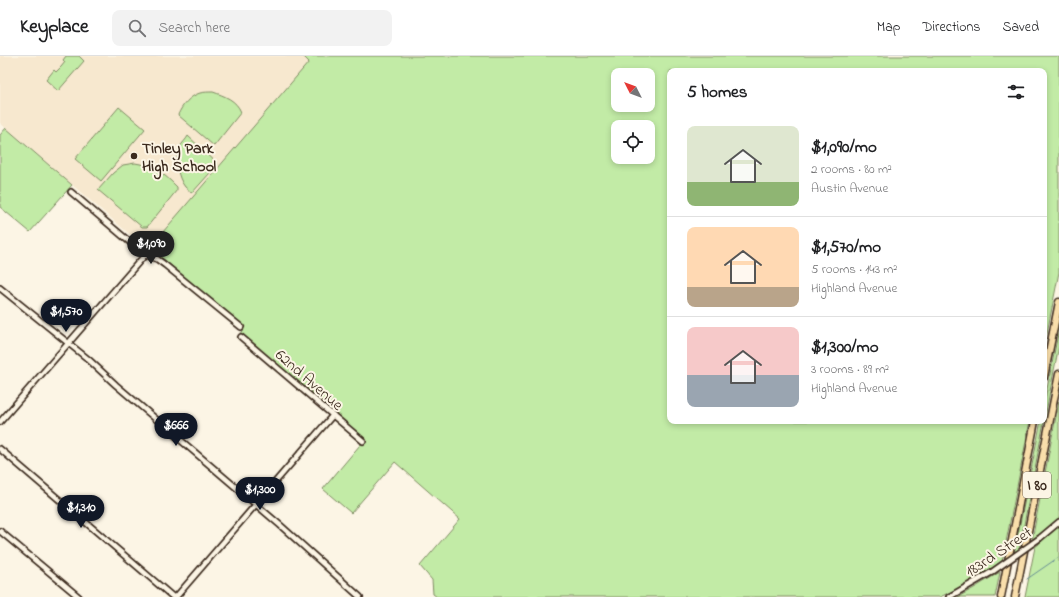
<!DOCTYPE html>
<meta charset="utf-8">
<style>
:root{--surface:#fff;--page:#f2f2f2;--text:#202124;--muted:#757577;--line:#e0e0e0;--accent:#111827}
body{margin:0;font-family:"Indie Flower",sans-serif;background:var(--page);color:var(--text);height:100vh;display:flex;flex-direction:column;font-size:15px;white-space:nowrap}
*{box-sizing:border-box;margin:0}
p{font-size:13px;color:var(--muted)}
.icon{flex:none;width:22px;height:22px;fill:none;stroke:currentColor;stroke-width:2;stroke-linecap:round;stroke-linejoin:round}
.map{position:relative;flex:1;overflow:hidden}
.drawer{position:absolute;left:667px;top:12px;width:380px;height:356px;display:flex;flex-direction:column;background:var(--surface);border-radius:8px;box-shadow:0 2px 6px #0003}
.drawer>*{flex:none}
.needle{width:26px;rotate:312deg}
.fabs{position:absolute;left:611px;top:12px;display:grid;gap:8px}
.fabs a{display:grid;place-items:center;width:44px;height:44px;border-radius:8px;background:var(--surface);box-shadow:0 2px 6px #0003;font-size:20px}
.price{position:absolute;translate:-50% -34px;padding:0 9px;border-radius:14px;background:var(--accent);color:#fff;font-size:13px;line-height:26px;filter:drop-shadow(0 1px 2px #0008)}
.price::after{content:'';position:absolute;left:50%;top:24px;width:12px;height:9px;margin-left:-6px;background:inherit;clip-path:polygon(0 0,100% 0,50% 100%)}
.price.on{background:#222;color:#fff}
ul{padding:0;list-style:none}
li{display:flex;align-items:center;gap:12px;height:100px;padding:0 20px}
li+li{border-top:1px solid var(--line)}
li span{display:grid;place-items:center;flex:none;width:112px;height:80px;border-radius:8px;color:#555}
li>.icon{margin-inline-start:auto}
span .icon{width:48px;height:48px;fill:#fffc;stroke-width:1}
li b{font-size:17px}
h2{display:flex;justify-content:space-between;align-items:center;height:48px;padding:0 20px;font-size:17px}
header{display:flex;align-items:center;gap:24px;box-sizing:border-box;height:56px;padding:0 20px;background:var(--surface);border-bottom:1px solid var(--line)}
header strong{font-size:19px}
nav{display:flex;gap:22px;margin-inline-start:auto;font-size:14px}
.search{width:280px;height:36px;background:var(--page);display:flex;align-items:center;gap:10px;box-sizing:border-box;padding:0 14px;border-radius:8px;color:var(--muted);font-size:15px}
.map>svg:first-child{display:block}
</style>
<header>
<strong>Keyplace</strong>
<div class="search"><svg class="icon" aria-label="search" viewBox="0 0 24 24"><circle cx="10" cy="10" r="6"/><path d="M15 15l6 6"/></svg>Search here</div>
<nav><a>Map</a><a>Directions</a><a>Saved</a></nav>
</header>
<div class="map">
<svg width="1059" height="541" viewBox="0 0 1059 541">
<rect width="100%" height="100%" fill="#fcf5e5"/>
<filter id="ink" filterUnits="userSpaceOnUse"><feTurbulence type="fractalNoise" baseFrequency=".025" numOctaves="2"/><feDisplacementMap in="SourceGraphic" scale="8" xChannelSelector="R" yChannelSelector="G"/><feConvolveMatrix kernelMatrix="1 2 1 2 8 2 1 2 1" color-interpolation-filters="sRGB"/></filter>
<g filter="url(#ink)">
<polygon fill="#f7e8cf" points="0,0 303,0 310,6 148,194 0,67"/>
<g fill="#c2eba6" stroke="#7e8a62" fill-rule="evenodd">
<polygon points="66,0 79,0 84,5 58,35 46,24 54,14 56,16 61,11 65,6 63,4"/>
<path d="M303,0h756v216l-15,76v-277h-374v350h360l-28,141 -41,25 -21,10h-503l-4,-3 -1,-14 -12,-14 40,-47 -65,-57 -44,51 -28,-24 42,-50 -124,-105 3,-5 -79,-69c-5,-3 -13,-5 -17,-10l2,-3 159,-185zM618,19h30v30h-30zM618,71h30v30h-30z"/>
<path d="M213,36c12,4 23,8 28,20l-27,34 -36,-31c4,-10 12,-19 22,-22 4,-1 9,-1 13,-1z"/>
<polygon points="119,51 145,73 101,125 75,103"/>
<polygon points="6,72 72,129 30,176 0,151 0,79"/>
<path d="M188,80l30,28 -26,29c-2,-2 -5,-4 -7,-6 -8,-10 -11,-29 -5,-40 2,-4 6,-7 8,-11z"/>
<path d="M135,107c20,3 28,10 42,24v3l-30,37h-5l-44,-37 15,-17 10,-8z"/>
<polygon points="1059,273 1059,289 1019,494 1014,497 1041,365 1044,365 1044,348"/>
<polygon points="1059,345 1059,541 1025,541 1035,491 1039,488 1041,477 1032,484"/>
<polygon points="1000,516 995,541 958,541 974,532"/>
</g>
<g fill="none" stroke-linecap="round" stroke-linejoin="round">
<polyline stroke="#668e94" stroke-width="1" points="1027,523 1059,501"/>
<defs>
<g id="minor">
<polyline points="71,136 145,199 157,203 165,209 241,271"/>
<polyline points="0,232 88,303 116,329 280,469 360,541"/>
<polyline points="241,281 363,385"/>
<polyline points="0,366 145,199"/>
<polyline points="0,393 173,541"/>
<polyline points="0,475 79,541"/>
<polyline points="1040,482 1059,466"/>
<polyline points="176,541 333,359"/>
<polyline points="949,541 992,516"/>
</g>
<g id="highway">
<polyline points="1044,321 1059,246"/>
<polyline points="1001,541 1035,365"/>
<polyline points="1015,541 1059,318"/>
</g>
</defs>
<use href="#minor" stroke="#3b2a1e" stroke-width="8"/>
<use href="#highway" stroke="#3b2a1e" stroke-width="9"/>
<use href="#minor" stroke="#fcf5e5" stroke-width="4.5"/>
<use href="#highway" stroke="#f9deab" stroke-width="6"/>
<defs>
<polyline id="minor-bridge" points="992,516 1040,482"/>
</defs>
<use href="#minor-bridge" stroke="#3b2a1e" stroke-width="8" stroke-linecap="butt"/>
<use href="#minor-bridge" stroke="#fcf5e5" stroke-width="4.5"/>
</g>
</g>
<circle fill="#3b2a1e" stroke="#fcf5e5" stroke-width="1.5" cx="134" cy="100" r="4"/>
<g text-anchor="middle" stroke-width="4" stroke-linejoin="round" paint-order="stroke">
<rect fill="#fcf5e5" stroke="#75675a" stroke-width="1" x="1023" y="416" width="28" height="26" rx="3"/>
<g font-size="15" font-weight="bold" fill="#3b2a1e">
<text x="1037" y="434">I 80</text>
</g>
<g font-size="16" font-weight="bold" fill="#3b2a1e" stroke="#fcf5e5" text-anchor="start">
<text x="142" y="97">Tinley Park<tspan x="142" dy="18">High School</tspan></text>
</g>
<g font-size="16" fill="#3b2a1e" stroke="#fcf5e5">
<text transform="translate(310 323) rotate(41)" y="6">62nd Avenue</text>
<text transform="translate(998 495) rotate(-34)" y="6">183rd Street</text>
</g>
</g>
</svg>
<div class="fabs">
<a><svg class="needle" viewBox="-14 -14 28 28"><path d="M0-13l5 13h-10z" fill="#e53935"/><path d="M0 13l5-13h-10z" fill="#757577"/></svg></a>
<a><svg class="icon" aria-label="locate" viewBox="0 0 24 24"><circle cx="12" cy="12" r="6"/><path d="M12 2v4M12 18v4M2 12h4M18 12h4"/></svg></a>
</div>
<b class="price on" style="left:151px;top:209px">$1,090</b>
<b class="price" style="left:66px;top:277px">$1,570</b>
<b class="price" style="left:176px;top:391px">$666</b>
<b class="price" style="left:260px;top:455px">$1,300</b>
<b class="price" style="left:81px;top:473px">$1,310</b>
<section class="drawer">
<h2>5 homes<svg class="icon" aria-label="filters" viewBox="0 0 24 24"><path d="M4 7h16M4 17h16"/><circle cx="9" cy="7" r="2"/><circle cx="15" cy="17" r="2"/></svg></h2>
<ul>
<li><span style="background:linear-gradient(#dfe7d0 70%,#8fb573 0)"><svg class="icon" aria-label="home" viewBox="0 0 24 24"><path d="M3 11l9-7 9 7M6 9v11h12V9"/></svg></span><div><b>$1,090/mo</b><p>2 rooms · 80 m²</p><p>Austin Avenue</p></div></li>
<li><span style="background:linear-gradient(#ffd9b3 75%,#b9a48a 0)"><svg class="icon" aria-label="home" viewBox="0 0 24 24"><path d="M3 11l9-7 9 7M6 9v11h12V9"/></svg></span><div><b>$1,570/mo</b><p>5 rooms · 143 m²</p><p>Highland Avenue</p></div></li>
<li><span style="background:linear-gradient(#f6c9c9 60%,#9aa5b1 0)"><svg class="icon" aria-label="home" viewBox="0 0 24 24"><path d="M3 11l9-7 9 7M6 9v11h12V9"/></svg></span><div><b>$1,300/mo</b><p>3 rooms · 89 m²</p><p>Highland Avenue</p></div></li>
</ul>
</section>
</div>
